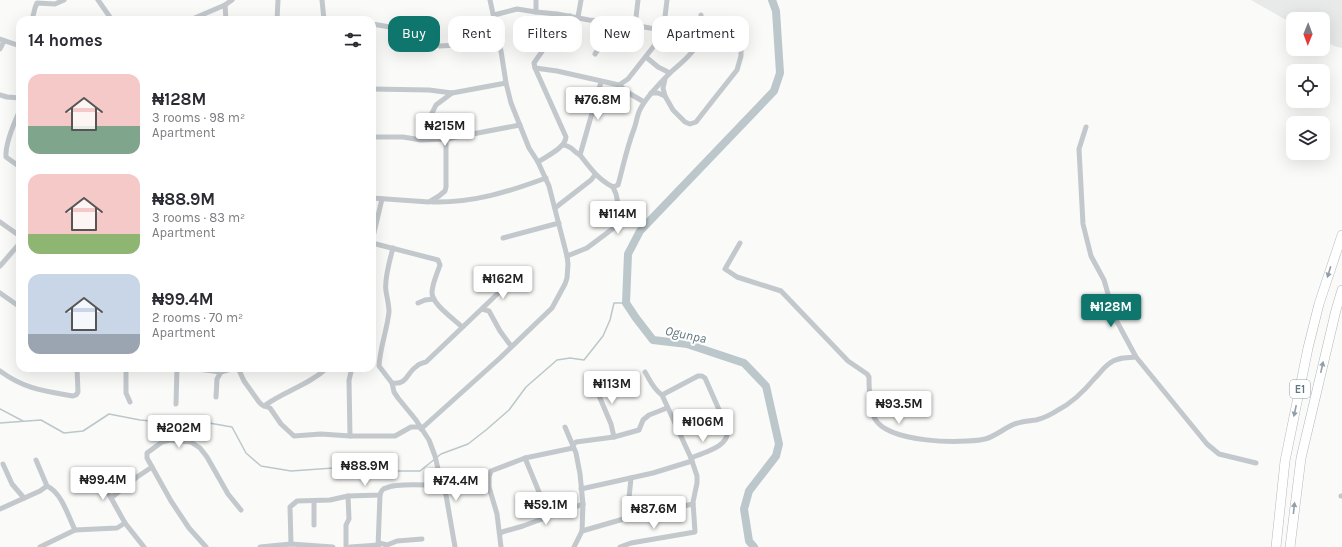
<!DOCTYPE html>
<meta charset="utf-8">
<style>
:root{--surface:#fff;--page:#f7f7f7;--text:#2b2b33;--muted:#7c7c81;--accent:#0f766e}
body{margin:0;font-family:Karla,sans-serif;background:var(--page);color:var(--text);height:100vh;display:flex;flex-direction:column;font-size:15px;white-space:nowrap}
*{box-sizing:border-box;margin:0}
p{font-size:13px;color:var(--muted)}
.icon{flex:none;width:22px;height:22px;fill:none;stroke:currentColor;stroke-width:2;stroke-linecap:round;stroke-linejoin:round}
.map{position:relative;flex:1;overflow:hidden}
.drawer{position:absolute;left:16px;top:16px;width:360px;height:356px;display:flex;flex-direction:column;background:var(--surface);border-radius:12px;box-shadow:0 4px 16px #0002}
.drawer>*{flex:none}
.hud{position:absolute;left:388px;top:16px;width:380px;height:36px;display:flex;gap:8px}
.needle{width:26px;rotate:181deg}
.tools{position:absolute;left:1286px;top:12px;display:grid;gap:8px}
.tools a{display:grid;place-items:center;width:44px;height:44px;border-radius:8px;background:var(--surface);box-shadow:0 4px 16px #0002;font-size:20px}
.price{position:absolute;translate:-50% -34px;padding:0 9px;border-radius:4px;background:#fff;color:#222;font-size:13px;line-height:26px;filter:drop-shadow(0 1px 2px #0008)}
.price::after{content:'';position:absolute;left:50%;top:24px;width:12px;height:9px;margin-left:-6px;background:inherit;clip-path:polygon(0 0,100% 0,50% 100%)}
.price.on{background:var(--accent);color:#fff}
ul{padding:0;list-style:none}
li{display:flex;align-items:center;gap:12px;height:100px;padding:0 12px}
li span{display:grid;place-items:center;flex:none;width:112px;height:80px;border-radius:12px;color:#555}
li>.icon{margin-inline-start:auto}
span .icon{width:48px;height:48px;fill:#fffc;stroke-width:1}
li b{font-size:17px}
h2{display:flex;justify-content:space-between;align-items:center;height:48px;padding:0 12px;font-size:17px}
.tag{padding:0 14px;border-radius:12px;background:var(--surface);box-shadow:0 4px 16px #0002;font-size:14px;line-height:36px}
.tag.on{background:var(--accent);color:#fff}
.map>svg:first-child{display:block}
</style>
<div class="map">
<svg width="1342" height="547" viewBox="0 0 1342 547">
<rect width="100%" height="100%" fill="#fafaf8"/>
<polygon fill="#e8e9e9" points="1251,0 1342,0 1342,48 1334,46 1323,40 1323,19 1293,19 1293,24"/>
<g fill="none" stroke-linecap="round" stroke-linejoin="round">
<g stroke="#bbc7cb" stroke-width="1.5">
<polyline points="0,409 23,421"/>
<polyline points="0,423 41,420 64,433 83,431 109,414 140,420 174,423 209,423 232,427 246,453 261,466 291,471 362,466 389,471 420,471 441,454 468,444 486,430 509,410 526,387 557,360 570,358 584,360 603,336 610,320 614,303 626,303"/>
</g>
<polyline stroke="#bbc7cb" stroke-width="8" points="754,547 749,541 744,509 749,491 776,456 779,444 766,386 744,363 687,344 653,340 636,318 626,303 628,254 640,231 774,91 780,73 776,11 772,0"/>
<defs>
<g id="motorway">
<polyline points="1276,547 1285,461 1308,348 1319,304 1342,235"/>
<polyline points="1290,547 1301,458 1336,310 1342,290"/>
</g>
</defs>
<use href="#motorway" stroke="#b4b9bd" stroke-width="10"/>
<g stroke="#c3c8cc" stroke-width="5">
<polyline points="98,0 112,20"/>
<polyline points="322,0 324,20"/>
<polyline points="536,0 536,12"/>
<polyline points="225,5 226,20"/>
<path d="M494,15l23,-6 19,3 21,2 32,6 25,2 36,6 51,5c-3,18 -19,29 -31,40 -10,10 -21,21 -28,33 -5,7 -5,15 -8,23 -7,18 -11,38 -16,56l-5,2c-15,-8 -23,-19 -33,-32 -7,-3 -7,-9 -17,-10"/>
<path d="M570,16c-14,14 -24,30 -36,47l1,5 22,3 62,14 8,7 17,10"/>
<polyline points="578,17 581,0"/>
<polyline points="32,20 35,8 37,3 55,4 64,0"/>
<polyline points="190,20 225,5 232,0"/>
<polyline points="277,20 278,0"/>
<polyline points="372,24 390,27"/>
<polyline points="635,26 638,0"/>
<polyline points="0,39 20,46"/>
<polyline points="439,46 459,45 498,36"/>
<polyline points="0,49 4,41"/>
<polyline points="595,54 611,31 614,22"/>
<polyline points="646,57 658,67 670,73"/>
<path d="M535,68l31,69c-1,11 -19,19 -28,25"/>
<polyline points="619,85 628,79 654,46 664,25 667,0"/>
<polyline points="372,89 429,90 452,93"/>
<path d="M651,93h7l7,3 8,14 12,12 5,2 6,-2 18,-23 23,-29 4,-14v-11c-9,-10 -27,-10 -40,-12v-18"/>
<polyline points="0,95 7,97 20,98"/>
<polyline points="665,96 663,88 665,79"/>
<path d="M20,110c-6,13 -15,33 -14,47l14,10"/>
<polyline points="431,115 436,105 452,93 506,83"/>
<polyline points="1086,127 1079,149 1083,224 1091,256 1104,280 1115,318 1136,357 1207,444 1219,454 1256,463"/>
<polyline points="372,137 403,137 421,140 446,139 520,125"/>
<polyline points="580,155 601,82"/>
<polyline points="372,198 429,202 439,196 445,191 446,187 446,139"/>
<path d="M432,202c41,1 76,-10 114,-24"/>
<polyline points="555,208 591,180 595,175"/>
<polyline points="0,222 17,234 20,234"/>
<polyline points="503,238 559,223"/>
<polyline points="372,241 382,199"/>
<path d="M372,243l66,17 2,5c-3,9 -8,19 -8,28 0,11 22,26 30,34"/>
<path d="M740,243l-15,26 12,8 44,14 67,70 19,13 2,3c0,12 1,33 6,42 14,24 86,25 110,20 12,-3 21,-13 33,-16 6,-2 12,-2 18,-3 8,-2 16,-6 22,-10 14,-7 27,-20 37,-32 5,-5 9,-11 15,-15 7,-6 17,-5 26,-6"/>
<path d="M393,248c-3,11 -9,32 -7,43 1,7 3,13 3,21 -2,18 -9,36 -10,54l13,17 2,9 4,6 18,22 13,20 6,16 7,30 4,9 9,52"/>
<polyline points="567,256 587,248 615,227 620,213 616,194 613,187"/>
<polyline points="0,266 20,243"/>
<polyline points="0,293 20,307"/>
<polyline points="418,303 425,300 434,299"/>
<polyline points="482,309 489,311 500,331 511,346"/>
<polyline points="126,368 126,393 130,402"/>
<polyline points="189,368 221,372 235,368"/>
<polyline points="238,368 244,381 259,402 262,405 270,408 281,424 294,436 321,434 350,436 395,436 411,427 420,427"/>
<path d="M0,371c24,18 44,20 73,25l3,-1 2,-3 -1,-24"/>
<polyline points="592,379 611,424 614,437"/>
<path d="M392,383c16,2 14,-10 25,-17 2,-2 6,-3 9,-4l87,-83"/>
<path d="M662,395l36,-19h4l3,2 23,52c0,18 -24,22 -37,28"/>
<polyline points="216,397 217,379 221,372"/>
<polyline points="176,404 177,368"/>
<path d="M264,406c20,-15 45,-21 63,-38"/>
<polyline points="565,427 576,453 580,474 583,504 582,531 574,547"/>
<polyline points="421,429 500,358 552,308 565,284 567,278 568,264 567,256 549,186 538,162 529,148 511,103 506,83 501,51 490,0"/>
<polyline points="350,436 349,380 352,368"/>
<polyline points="525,458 539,492"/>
<polyline points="3,464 12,484 24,498"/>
<polyline points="96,471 125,523 144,547"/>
<path d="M47,486c15,7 21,30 28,44"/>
<polyline points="581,489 653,473 692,461"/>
<polyline points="1341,496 1342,496"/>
<polyline points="111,498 137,477 152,467"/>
<polyline points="0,509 40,491 47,486 36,460"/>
<polyline points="627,518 631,478"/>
<polyline points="314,525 314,501"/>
<polyline points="582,531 627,518 693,504"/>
<polyline points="500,534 502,532 523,526 583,504"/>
<polyline points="379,543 387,545 397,541 422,539"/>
<path d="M291,544l-1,-37 7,-6 33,-1 18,-4 32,-1c1,-4 2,-6 6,-7 10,-5 44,-3 56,-2"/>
<polyline points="40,547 75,530 117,528 125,523"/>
<polyline points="206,547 189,528 171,501 147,458 147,453 162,442 170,440 191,442 200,448 207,457 228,494 241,510"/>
<polyline points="260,547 291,544 333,547"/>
<polyline points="346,547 346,525 349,519 348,496"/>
<polyline points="350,547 379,545"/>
<polyline points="378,547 380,495"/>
<polyline points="501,547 497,514 489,487 489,477 491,471 525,458 573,448 573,445 576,442 614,437 639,430 643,420 649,415 667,408"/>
<path d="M620,547l11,-4 64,-11 -2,-30 4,-19v-7l-6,-18 -29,-63c-9,-6 -12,-15 -17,-23"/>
</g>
<use href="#motorway" stroke="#fff" stroke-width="9"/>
</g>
<defs><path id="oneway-solid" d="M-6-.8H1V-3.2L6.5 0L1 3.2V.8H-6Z"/></defs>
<g fill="#939fa8">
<use href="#oneway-solid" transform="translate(1329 272) rotate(107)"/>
<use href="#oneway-solid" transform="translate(1322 367) rotate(-78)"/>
<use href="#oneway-solid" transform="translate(1295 411) rotate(102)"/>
<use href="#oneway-solid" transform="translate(1294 508) rotate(-84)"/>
</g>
<g text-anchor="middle" stroke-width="4" stroke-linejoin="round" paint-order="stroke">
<rect fill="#fff" stroke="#939fa8" stroke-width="1" x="1290" y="380" width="20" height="18" rx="3"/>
<g font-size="11" font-weight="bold" fill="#657683">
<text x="1300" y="393">E1</text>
</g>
<g font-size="13" font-style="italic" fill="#60757c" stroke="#fff">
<text transform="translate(686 334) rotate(12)" y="5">Ogunpa</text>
</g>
</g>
</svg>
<div class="tools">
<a><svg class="needle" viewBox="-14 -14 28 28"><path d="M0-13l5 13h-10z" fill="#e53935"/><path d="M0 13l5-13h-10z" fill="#7c7c81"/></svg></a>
<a><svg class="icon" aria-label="locate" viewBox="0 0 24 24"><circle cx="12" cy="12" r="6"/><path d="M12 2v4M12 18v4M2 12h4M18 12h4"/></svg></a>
<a><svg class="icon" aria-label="layers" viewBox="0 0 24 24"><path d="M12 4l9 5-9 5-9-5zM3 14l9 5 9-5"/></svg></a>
</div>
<b class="price" style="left:598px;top:121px">₦76.8M</b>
<b class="price" style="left:445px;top:147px">₦215M</b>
<b class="price" style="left:618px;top:235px">₦114M</b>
<b class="price" style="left:503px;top:300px">₦162M</b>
<b class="price on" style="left:1111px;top:328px">₦128M</b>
<b class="price" style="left:612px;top:405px">₦113M</b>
<b class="price" style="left:899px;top:425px">₦93.5M</b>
<b class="price" style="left:703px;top:443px">₦106M</b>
<b class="price" style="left:179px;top:449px">₦202M</b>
<b class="price" style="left:365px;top:487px">₦88.9M</b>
<b class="price" style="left:103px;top:501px">₦99.4M</b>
<b class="price" style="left:456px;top:502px">₦74.4M</b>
<b class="price" style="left:546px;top:526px">₦59.1M</b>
<b class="price" style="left:654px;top:530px">₦87.6M</b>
<div class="hud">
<a class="tag on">Buy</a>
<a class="tag">Rent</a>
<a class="tag">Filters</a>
<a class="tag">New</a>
<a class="tag">Apartment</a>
</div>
<section class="drawer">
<h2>14 homes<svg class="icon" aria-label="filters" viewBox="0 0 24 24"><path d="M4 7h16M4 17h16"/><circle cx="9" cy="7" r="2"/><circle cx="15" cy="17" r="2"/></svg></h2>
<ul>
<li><span style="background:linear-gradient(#f6c9c9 65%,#7fa58c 0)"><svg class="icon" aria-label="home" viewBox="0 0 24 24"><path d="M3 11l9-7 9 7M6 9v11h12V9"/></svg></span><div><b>₦128M</b><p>3 rooms · 98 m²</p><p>Apartment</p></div></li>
<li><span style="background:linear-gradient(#f6c9c9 75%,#8fb573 0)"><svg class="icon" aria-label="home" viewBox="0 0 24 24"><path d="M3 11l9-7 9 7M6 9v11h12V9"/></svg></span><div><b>₦88.9M</b><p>3 rooms · 83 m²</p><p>Apartment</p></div></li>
<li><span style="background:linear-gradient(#c9d6e8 75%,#9aa5b1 0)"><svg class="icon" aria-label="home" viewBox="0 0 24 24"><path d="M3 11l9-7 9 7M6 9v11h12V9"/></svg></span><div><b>₦99.4M</b><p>2 rooms · 70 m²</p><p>Apartment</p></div></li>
</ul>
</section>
</div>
